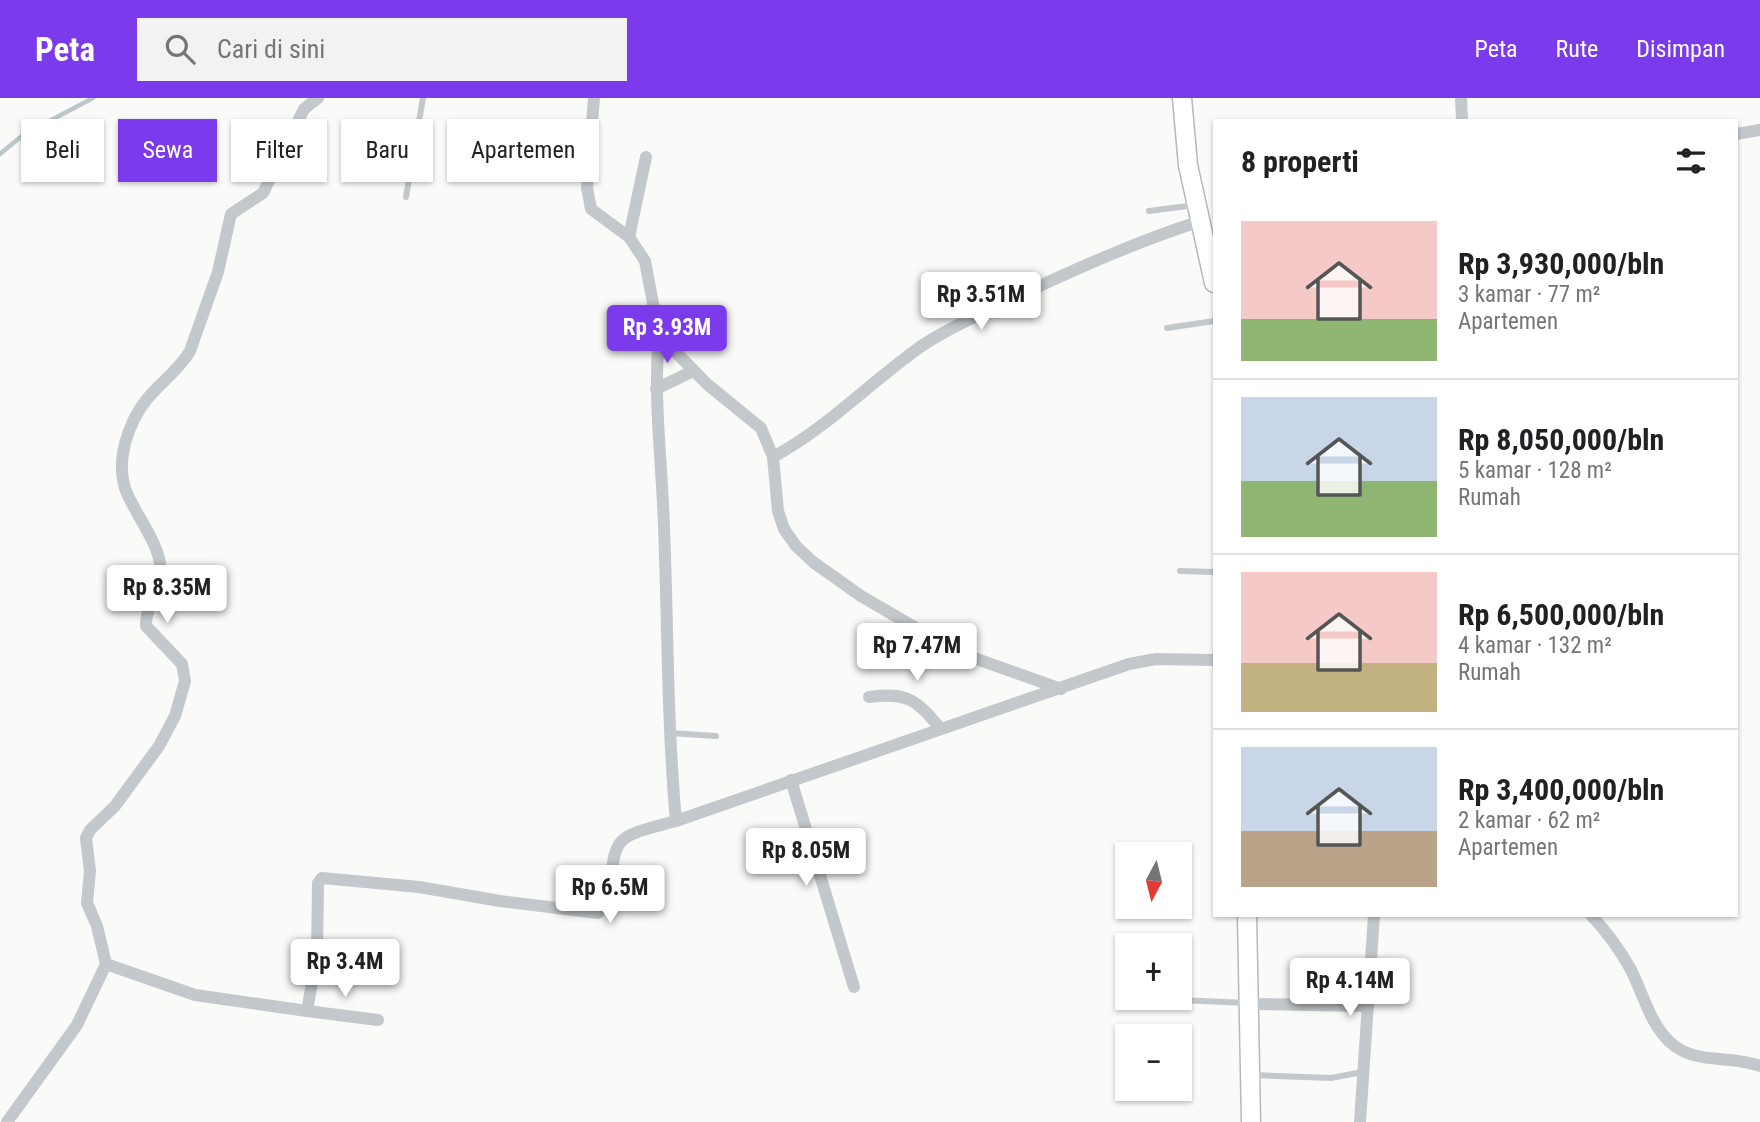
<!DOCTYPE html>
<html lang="id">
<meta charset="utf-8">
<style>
:root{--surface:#fff;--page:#f2f2f2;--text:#202124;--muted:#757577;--line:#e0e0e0;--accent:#7c3aed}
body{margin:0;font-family:"Roboto Condensed",sans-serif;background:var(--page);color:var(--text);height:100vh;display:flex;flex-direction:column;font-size:26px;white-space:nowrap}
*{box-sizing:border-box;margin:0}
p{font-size:23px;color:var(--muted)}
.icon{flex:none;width:38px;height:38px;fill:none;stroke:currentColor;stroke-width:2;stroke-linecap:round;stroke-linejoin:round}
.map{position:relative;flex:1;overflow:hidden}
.details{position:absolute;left:1213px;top:21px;width:525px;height:798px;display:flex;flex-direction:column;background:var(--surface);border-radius:0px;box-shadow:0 2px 5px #0004}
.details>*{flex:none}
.guide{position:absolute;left:21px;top:21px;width:665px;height:63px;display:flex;gap:14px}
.needle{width:46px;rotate:187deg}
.controls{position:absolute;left:1115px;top:744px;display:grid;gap:14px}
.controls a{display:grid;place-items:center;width:77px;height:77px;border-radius:0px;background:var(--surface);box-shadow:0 2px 5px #0004;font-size:35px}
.price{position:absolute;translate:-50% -60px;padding:0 16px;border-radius:7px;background:#fff;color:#222;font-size:23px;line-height:46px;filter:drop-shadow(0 2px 4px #0008)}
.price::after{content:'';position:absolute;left:50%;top:42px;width:21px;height:16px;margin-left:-10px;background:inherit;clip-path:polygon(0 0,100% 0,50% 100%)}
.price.on{background:var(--accent);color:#fff}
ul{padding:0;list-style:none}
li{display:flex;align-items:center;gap:21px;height:175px;padding:0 28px}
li+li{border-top:2px solid var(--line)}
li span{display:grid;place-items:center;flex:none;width:196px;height:140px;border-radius:0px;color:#555}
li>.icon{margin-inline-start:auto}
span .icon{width:84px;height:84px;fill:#fffc;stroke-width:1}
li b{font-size:30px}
h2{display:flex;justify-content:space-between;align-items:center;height:84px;padding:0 28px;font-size:30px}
.chip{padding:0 24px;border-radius:0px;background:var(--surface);box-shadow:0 2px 5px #0004;font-size:24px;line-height:63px}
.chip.on{background:var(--accent);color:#fff}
header{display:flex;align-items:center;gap:42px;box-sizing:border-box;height:98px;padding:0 35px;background:var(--accent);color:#fff}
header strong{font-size:33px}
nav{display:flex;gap:38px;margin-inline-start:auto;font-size:24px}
.search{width:490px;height:63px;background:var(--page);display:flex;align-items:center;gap:18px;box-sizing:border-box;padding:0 24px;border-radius:0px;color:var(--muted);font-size:26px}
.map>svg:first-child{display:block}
</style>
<header>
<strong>Peta</strong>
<div class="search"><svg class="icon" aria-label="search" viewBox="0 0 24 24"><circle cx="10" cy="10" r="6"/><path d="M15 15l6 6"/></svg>Cari di sini</div>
<nav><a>Peta</a><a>Rute</a><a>Disimpan</a></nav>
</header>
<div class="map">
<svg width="1760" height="1024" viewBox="0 0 1760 1024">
<rect width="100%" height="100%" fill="#fafaf8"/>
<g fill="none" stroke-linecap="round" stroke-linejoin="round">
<polyline stroke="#bbc7cb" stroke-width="4.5" points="0,56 23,37 93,0"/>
<defs>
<g id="secondary">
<polyline points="1182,0 1188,67 1214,185"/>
<polyline points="1247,817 1251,1024"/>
</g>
</defs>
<use href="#secondary" stroke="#b3babf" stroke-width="21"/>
<g stroke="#c3c8cc" stroke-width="6">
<polyline points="406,99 423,0"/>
<polyline points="1149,113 1195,107"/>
<polyline points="1167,230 1214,223"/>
<polyline points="1180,473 1214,474"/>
<polyline points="670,635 716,638"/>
<polyline points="1179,902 1247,905"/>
<polyline points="1253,977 1331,980 1363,974"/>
</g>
<g stroke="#c3c8cc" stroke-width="12">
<polyline points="594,0 587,90 591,111 629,139 645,163 659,237 707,286 761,330 773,359 778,413 784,431 796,448 813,464 861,498 957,554 1061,591"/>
<polyline points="1461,0 1462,23"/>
<polyline points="1736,36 1760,32"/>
<polyline points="629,139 646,59"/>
<polyline points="656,291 693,273"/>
<path d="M773,359c56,-30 98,-76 150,-112 30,-20 63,-33 95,-49 60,-28 120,-55 183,-75"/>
<path d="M869,599c40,-5 47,3 72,32"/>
<polyline points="791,682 854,889"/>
<polyline points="676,723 1129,566 1156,561 1214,562"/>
<path d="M1591,817c14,15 29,35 39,53 14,26 22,67 51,82 24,13 54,6 79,16"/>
<path d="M106,866l89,31 112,16 10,-57 1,-71 4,-5 97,9 81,14 98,12 10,-11c9,-67 0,-63 68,-81 -9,-98 -8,-195 -12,-294 -2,-64 -11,-128 -5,-192"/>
<polyline points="1250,906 1368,908"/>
<polyline points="307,913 378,922"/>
<path d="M7,1024l70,-97 29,-61 -9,-38 -10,-23 3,-32 -4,-33 4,-8 25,-24 44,-60 16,-30 10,-35 -3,-17 -36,-38c-1,-21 17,-36 15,-56 -2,-28 -25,-54 -35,-79 -11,-30 2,-68 21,-92 14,-17 32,-29 43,-48l28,-79 13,-58 32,-21 41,-84 14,-11"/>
<polyline points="1360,1024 1374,817"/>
</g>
<use href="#secondary" stroke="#fff" stroke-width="18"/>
</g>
</svg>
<div class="controls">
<a><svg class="needle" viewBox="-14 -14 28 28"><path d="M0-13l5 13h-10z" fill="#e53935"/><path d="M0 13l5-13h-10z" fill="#757577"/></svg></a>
<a>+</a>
<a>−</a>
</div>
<b class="price" style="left:981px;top:234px">Rp 3.51M</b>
<b class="price on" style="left:667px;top:267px">Rp 3.93M</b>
<b class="price" style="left:167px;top:527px">Rp 8.35M</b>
<b class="price" style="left:917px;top:585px">Rp 7.47M</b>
<b class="price" style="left:806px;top:790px">Rp 8.05M</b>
<b class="price" style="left:610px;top:827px">Rp 6.5M</b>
<b class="price" style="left:345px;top:901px">Rp 3.4M</b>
<b class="price" style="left:1350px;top:920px">Rp 4.14M</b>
<div class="guide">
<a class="chip">Beli</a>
<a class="chip on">Sewa</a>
<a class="chip">Filter</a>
<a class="chip">Baru</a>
<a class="chip">Apartemen</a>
</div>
<section class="details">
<h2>8 properti<svg class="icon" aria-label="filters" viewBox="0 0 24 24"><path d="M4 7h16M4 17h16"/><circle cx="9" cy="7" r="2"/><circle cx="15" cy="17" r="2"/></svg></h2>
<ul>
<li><span style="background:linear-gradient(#f6c9c9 70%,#8fb573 0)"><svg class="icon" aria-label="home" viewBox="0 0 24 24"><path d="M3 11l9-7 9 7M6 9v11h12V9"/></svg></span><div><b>Rp 3,930,000/bln</b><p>3 kamar · 77 m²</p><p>Apartemen</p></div></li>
<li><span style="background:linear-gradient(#c9d6e8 60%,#8fb573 0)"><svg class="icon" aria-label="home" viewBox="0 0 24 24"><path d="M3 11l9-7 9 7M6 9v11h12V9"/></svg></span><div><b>Rp 8,050,000/bln</b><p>5 kamar · 128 m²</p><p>Rumah</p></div></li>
<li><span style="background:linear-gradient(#f6c9c9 65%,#c2b280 0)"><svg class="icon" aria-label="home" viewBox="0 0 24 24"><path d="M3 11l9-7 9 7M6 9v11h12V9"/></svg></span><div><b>Rp 6,500,000/bln</b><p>4 kamar · 132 m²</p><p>Rumah</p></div></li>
<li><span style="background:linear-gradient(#c9d6e8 60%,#b9a48a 0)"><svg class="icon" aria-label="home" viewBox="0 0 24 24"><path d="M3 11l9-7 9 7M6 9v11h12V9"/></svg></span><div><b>Rp 3,400,000/bln</b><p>2 kamar · 62 m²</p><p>Apartemen</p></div></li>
</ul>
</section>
</div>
